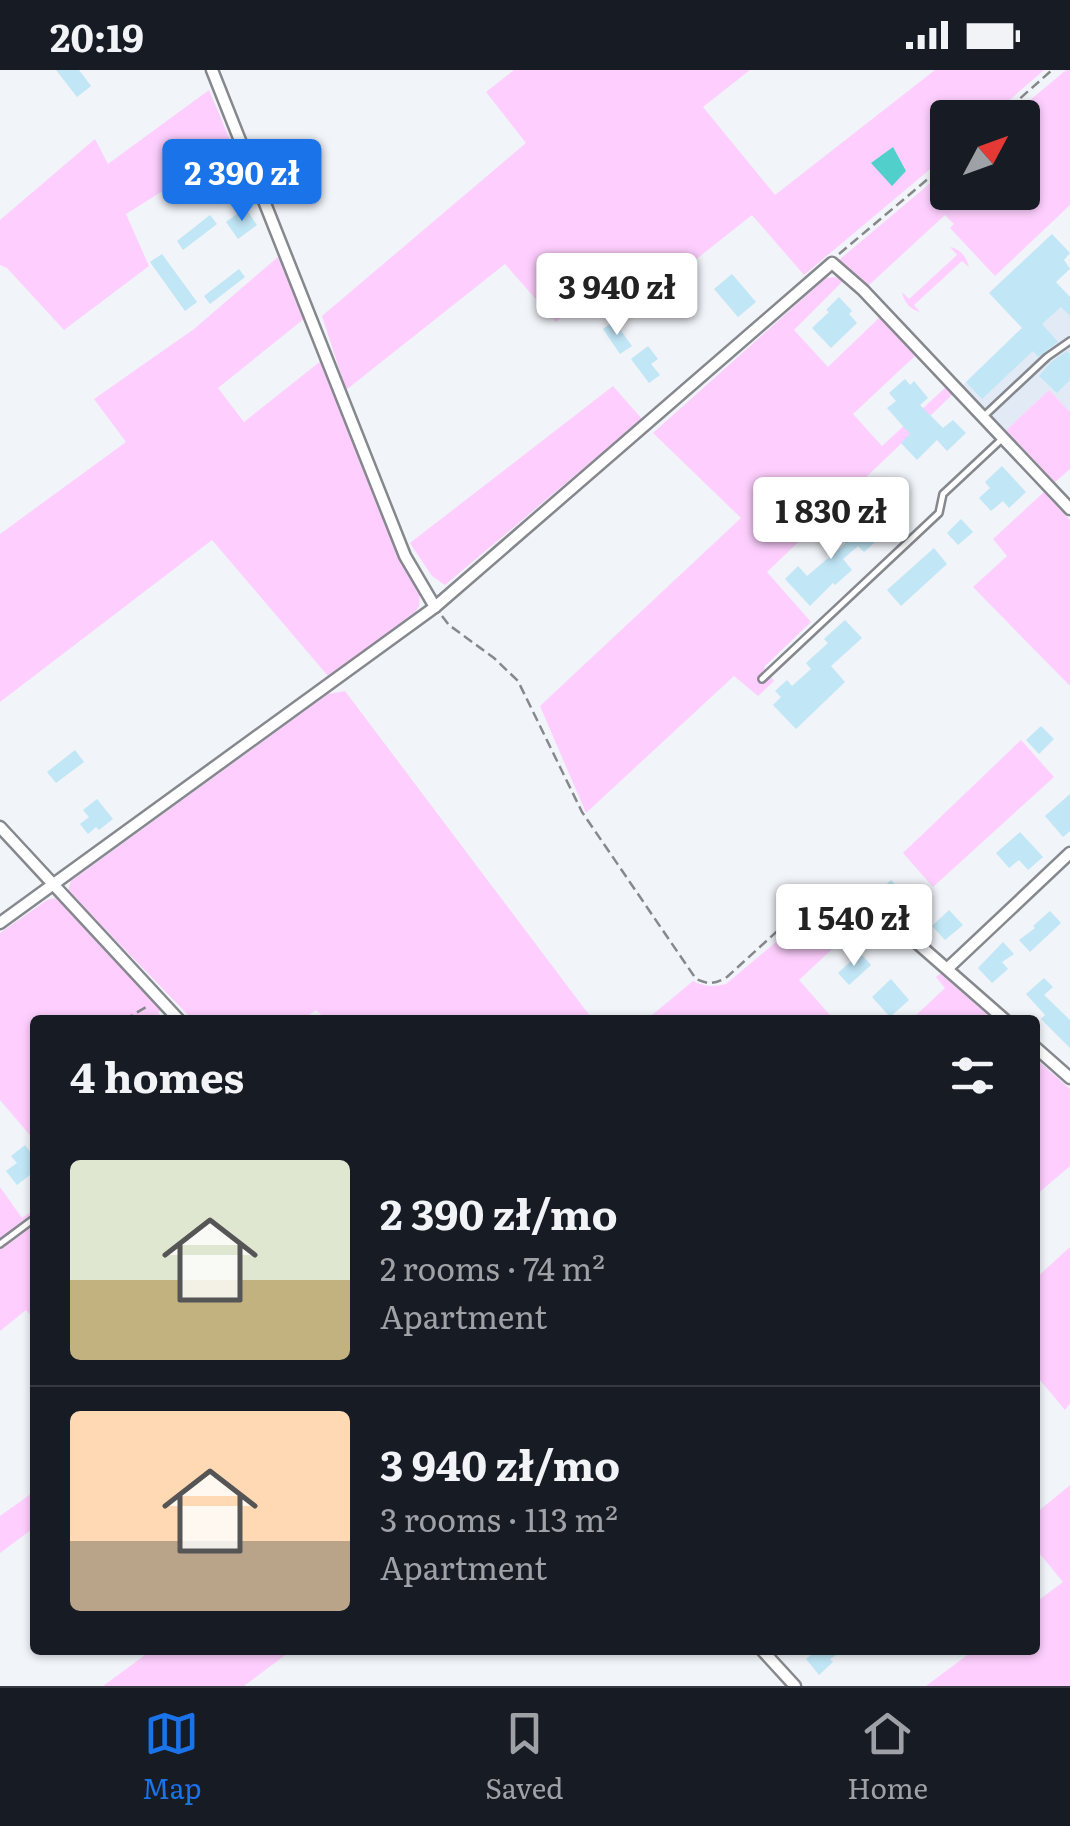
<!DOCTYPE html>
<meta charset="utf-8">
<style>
:root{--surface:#171b24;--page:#242831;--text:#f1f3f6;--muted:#9ea1a6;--line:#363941;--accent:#1a73e8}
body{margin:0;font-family:Literata,serif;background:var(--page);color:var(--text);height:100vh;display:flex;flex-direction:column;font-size:38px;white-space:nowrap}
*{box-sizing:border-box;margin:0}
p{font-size:32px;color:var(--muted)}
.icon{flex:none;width:55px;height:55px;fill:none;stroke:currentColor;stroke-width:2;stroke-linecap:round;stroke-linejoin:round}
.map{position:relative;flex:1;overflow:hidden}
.details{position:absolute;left:30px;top:945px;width:1010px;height:640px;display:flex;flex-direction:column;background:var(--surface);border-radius:10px;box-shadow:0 2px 8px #0004}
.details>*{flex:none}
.needle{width:65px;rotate:49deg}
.controls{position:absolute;left:930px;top:30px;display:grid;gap:20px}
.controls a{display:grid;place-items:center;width:110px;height:110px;border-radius:10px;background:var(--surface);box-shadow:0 2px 8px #0004;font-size:50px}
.price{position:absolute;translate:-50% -85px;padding:0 22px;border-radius:10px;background:#fff;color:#222;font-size:32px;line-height:65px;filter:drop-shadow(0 2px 5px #0008)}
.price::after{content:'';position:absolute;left:50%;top:60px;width:30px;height:22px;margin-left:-15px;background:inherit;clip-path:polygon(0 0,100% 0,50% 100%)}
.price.current{background:var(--accent);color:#fff}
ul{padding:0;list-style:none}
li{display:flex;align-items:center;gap:30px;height:250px;padding:0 40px}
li+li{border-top:2px solid var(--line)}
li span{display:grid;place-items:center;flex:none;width:280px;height:200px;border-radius:10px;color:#555}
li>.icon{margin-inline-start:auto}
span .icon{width:120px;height:120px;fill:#fffc;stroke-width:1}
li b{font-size:42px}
h2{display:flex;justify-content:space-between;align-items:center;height:120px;padding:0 40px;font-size:42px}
.status{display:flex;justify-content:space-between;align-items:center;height:70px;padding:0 50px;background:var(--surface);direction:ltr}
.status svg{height:28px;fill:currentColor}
.dock{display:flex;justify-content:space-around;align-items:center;height:140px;border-top:2px solid var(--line);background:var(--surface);font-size:28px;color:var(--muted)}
.dock a{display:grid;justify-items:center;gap:5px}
.dock .current{color:var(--accent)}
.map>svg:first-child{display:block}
</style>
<div class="status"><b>20:19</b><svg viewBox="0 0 49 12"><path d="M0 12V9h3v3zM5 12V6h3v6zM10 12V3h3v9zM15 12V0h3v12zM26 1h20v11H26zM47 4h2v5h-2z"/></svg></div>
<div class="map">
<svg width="1070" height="1616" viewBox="0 0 1070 1616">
<rect width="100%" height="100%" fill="#f1f4f9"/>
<polygon fill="#e2eaf5" points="1062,219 1070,227 1070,342 1049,320 1003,363 961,317"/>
<g fill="#fecffe">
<polygon points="514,0 750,0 703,37 775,125 935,0 1044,0 990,47 948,48 947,85 804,205 752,145 661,217 637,190 556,252 505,194 346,320 322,246 526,73 486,22"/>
<polygon points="1066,0 1070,0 1070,135 995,206 950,158 954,154 945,145 868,216 839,190 947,99 948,122 1022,122 1022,48 1010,47"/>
<polygon points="209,20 233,77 126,144 149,196 64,260 7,198 0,195 0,150 95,69 108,94"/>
<path d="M950,177c11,2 16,10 19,20l-7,-6 -48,44 6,7c-10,-3 -16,-9 -18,-20l7,7 48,-44z"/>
<polygon points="279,186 305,248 218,318 244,352 322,290 420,523 419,536 415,543 328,606 212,470 0,632 0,464 126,372 94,329 194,259"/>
<polygon points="835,207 844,210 794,260 828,297 880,247 916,285 853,344 882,376 946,317 953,324 767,502 811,552 764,597 774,611 758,626 734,606 586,743 540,636 741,448 653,363 826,208"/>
<polygon points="613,316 642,349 445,515 432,506 410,473"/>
<polygon points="1049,320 1070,342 1070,399 1053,414 1003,363"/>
<polygon points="1044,422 1070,450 1070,616 973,517 1007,486 993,469"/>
<polygon points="345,621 593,950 327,950 316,940 302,950 193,950 68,821 71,811 328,624"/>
<polygon points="1021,670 1054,707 933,817 903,783"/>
<polygon points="55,828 63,833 162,939 158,943 165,950 35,950 35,1071 0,1030 0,863 47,830"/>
<path d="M815,839l18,3 26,12 -60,56 31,35 -5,5h-179l47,-39c12,6 20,6 33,3z"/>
<polygon points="941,903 993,950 911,950 945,918 936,907"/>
<polygon points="1035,988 1070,1019 1070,1096 1035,1126"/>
<polygon points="0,1117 22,1148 35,1139 35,1250 26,1240 0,1261"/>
<polygon points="1070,1177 1070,1333 1065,1340 1035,1304 1035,1209"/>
<polygon points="1070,1415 1070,1616 926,1616 974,1580 1035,1580 1035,1533 1063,1512 1035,1478 1035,1444"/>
<polygon points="35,1421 35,1457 0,1483 0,1446"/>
<polygon points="152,1580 292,1580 244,1616 103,1616"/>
</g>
<polygon fill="#51d0cb" points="893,77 906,101 892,116 871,93"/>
<g fill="#c1e6f6">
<polygon points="56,0 79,0 91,16 77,27"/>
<polygon points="245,138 257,155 238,169 226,152"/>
<polygon points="210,145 217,154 183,180 177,171"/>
<polygon points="1052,164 1070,183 1064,190 1070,199 1056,212 1070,227 1070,246 1061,237 1042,254 1058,272 1038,287 1033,281 982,329 966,312 1022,258 989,223"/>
<polygon points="162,184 197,232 185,241 150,192"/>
<polygon points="639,194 674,236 665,242 643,212 609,238 598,227"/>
<polygon points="239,199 245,207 210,234 204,226"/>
<polygon points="732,204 756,232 738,247 714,219"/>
<polygon points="839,227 852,241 849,244 857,253 831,278 812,258 829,242 826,240"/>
<polygon points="614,251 632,276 620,284 603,259"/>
<polygon points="648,276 658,289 651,294 660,305 649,313 631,289"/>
<polygon points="1067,281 1070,284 1070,310 1057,323 1039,306 1051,292"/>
<polygon points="905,309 910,315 914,311 928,328 920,335 943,358 953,350 966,363 947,381 937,370 917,390 901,373 910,364 887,338 896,331 889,323"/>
<polygon points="1002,396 1026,422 1009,438 1003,431 991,441 979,428 990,418 985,412"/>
<polygon points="848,442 875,472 864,482 858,476 843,489 852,500 835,515 833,513 810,536 785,509 798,496 807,506 846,473 831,457"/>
<polygon points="961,449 973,462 958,475 947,463"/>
<polygon points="934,478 947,494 901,536 887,520"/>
<polygon points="845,550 862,568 831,596 845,612 796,659 773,635 781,627 775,621 787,610 792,616 811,599 806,593 828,573 824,569"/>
<polygon points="1041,656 1054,669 1039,684 1026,670"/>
<polygon points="75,680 84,692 56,713 47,702"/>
<polygon points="1070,724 1070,761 1063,767 1045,746"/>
<polygon points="97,729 113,749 99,760 96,757 88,764 80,754 89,747 83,740"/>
<polygon points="1020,762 1043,787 1028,800 1019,790 1009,798 996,783"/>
<polygon points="891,810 909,829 897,840 879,821"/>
<polygon points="949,840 963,855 945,870 932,856"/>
<polygon points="1050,841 1061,853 1030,882 1019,870 1035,858 1033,856"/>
<polygon points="1003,872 1014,884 1002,892 1008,899 992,913 978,898"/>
<polygon points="860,883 871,895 849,915 838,903"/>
<polygon points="1044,908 1053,917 1044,925 1070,950 1070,978 1041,949 1045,945 1026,924"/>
<polygon points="891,909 909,930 890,947 872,927"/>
<polygon points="25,1075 35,1088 35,1101 17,1115 6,1101 17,1093 11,1086"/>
<polygon points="817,1580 844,1580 830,1589 833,1592 819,1605 806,1589"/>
</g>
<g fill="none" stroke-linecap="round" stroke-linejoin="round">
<defs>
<g id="lane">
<polyline points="983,347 1047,287 1070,271"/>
<polyline points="762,609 939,443 943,424 1003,368"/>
<polyline points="0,1174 35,1148"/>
</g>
<g id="street">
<polyline points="212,0 405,486 435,537"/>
<polyline points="0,757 179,950"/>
<polyline points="848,842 900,858 1005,950"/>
<polyline points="0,853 435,537 832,193 863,220 1070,439"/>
<polyline points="948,898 1070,783"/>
<polyline points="1035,977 1070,1008"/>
<polyline points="762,1580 795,1616"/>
</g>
</defs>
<use href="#lane" stroke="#85888d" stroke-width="10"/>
<use href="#street" stroke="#85888d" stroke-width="15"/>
<g stroke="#86888b" stroke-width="2.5" stroke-dasharray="10 5" stroke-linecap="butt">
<polyline points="998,48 1052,0"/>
<polyline points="839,184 948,92"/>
<path d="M442,546l7,9 45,33 24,23 64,131 114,167c13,6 19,5 31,-2l82,-75h13l14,5"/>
<polyline points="124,950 148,936"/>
</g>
<use href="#lane" stroke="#fff" stroke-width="5"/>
<use href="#street" stroke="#fff" stroke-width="10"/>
</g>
</svg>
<div class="controls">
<a><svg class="needle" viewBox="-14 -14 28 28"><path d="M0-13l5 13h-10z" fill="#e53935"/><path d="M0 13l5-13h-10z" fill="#9ea1a6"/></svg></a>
</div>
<b class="price current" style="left:242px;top:154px">2 390 zł</b>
<b class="price" style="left:617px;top:268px">3 940 zł</b>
<b class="price" style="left:831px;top:492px">1 830 zł</b>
<b class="price" style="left:854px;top:899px">1 540 zł</b>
<section class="details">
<h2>4 homes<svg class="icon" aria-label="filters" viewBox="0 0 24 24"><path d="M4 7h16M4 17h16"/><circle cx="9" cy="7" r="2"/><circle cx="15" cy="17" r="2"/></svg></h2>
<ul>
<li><span style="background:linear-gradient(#dfe7d0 60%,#c2b280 0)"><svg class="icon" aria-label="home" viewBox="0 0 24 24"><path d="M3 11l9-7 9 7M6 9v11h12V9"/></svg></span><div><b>2 390 zł/mo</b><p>2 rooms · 74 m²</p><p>Apartment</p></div></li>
<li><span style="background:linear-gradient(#ffd9b3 65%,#b9a48a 0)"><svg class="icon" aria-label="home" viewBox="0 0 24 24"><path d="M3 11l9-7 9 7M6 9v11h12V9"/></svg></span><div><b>3 940 zł/mo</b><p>3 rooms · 113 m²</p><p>Apartment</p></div></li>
</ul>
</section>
</div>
<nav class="dock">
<a class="current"><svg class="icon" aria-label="map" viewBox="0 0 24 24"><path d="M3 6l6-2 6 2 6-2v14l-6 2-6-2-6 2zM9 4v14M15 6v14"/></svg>Map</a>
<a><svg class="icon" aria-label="saved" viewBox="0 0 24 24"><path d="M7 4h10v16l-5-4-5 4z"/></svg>Saved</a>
<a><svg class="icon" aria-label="home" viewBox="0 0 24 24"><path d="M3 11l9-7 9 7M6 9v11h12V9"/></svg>Home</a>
</nav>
